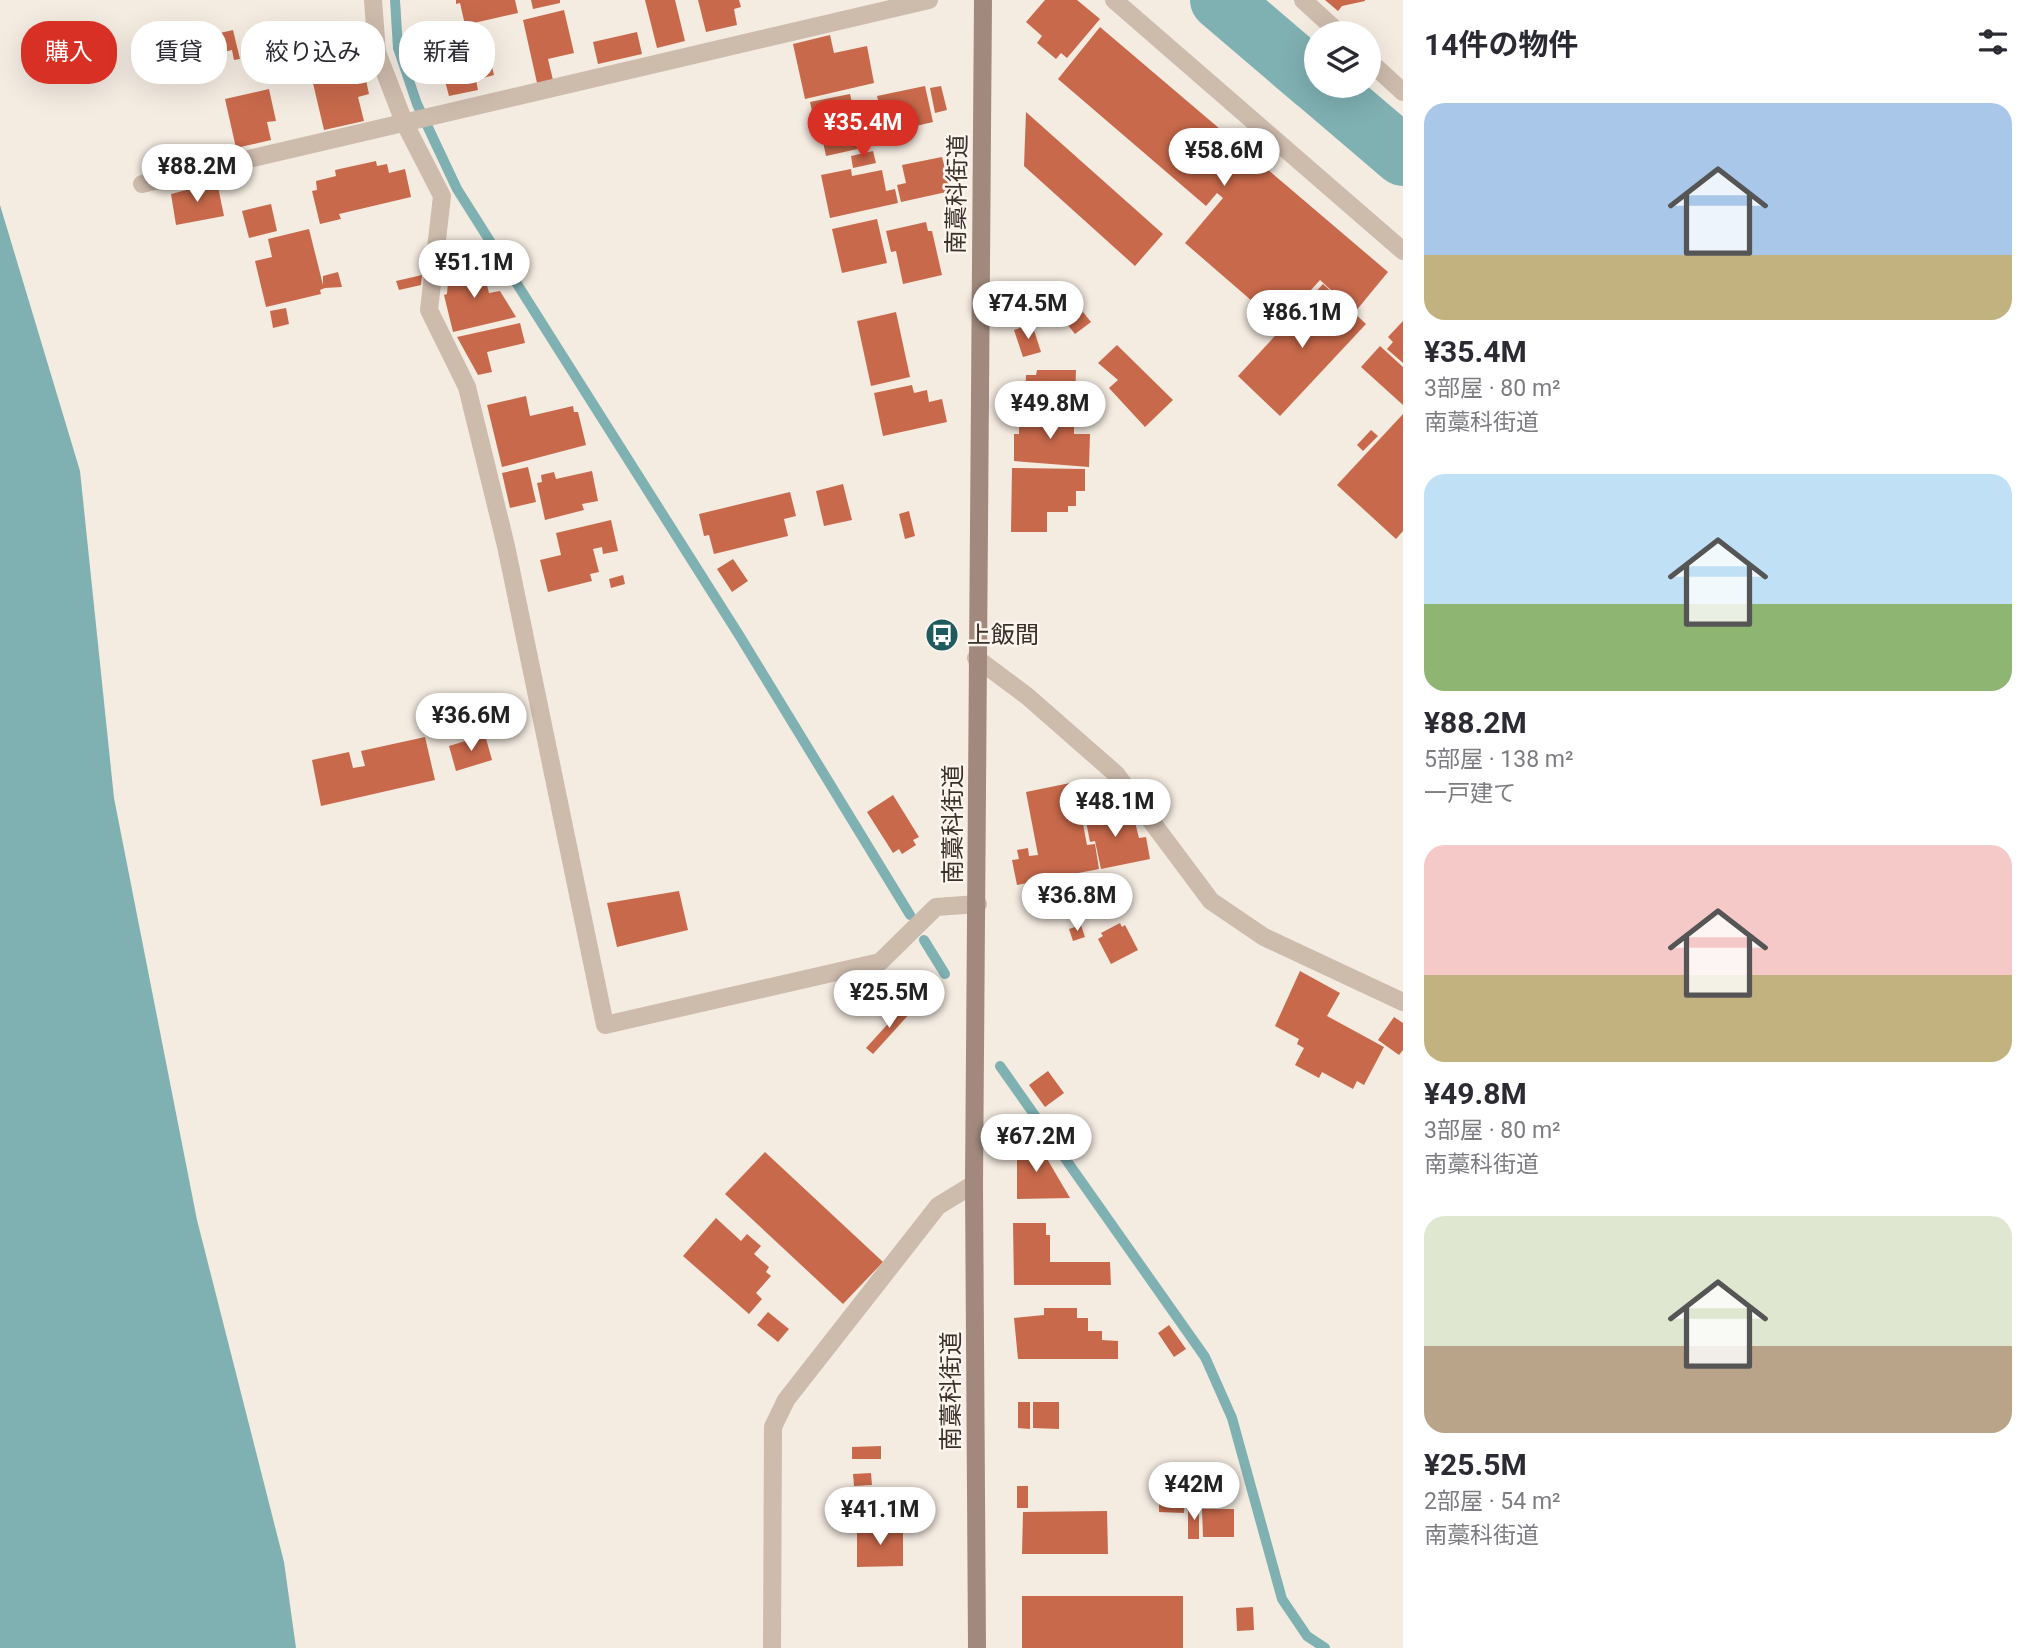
<!DOCTYPE html>
<html lang="ja">
<meta charset="utf-8">
<style>
:root{--surface:#fff;--page:#f7f7f7;--text:#2b2b33;--muted:#7c7c81;--accent:#d93025}
body{margin:0;font-family:Roboto,"Noto Sans JP",sans-serif;background:var(--page);color:var(--text);height:100vh;display:flex;flex-direction:column;font-size:26px;white-space:nowrap}
*{box-sizing:border-box;margin:0}
p{font-size:23px;color:var(--muted)}
.icon{flex:none;width:38px;height:38px;fill:none;stroke:currentColor;stroke-width:2;stroke-linecap:round;stroke-linejoin:round}
.map{position:relative;flex:1;overflow:hidden}
.details{display:flex;flex-direction:column;background:var(--surface);width:630px}
.details>*{flex:none}
.banner{position:absolute;left:21px;top:21px;width:665px;height:63px;display:flex;gap:14px}
.buttons{position:absolute;left:1304px;top:21px;display:grid;gap:14px}
.buttons a{display:grid;place-items:center;width:77px;height:77px;border-radius:50%;background:var(--surface);box-shadow:0 7px 28px #0002;font-size:35px}
.price{position:absolute;translate:-50% -60px;padding:0 16px;border-radius:24px;background:#fff;color:#222;font-size:23px;line-height:46px;filter:drop-shadow(0 2px 4px #0008)}
.price::after{content:'';position:absolute;left:50%;top:42px;width:21px;height:16px;margin-left:-10px;background:inherit;clip-path:polygon(0 0,100% 0,50% 100%)}
.price.on{background:var(--accent);color:#fff}
ul{padding:0;list-style:none}
li{display:grid;align-content:center;gap:14px;height:371px;padding:0 21px}
li span{display:grid;place-items:center;height:217px;border-radius:21px;color:#555}
li>.icon{margin-inline-start:auto}
span .icon{width:126px;height:126px;fill:#fffc;stroke-width:1}
li b{font-size:30px}
h2{display:flex;justify-content:space-between;align-items:center;height:84px;padding:0 21px;font-size:30px}
.pill{padding:0 24px;border-radius:28px;background:var(--surface);box-shadow:0 7px 28px #0002;font-size:24px;line-height:63px}
.pill.on{background:var(--accent);color:#fff}
main{display:flex;flex:1;min-height:0}
.map>svg:first-child{display:block}
</style>
<main>
<div class="map">
<svg width="1403" height="1648" viewBox="0 0 1403 1648">
<rect width="100%" height="100%" fill="#f4ebe1"/>
<polygon fill="#7fb0b2" points="0,205 80,471 114,798 197,1220 284,1562 296,1648 0,1648"/>
<g fill="none" stroke-linecap="round" stroke-linejoin="round">
<g stroke="#7fb0b2" stroke-width="10">
<polyline points="395,0 398,48 417,104 457,189 739,635 910,915"/>
<polyline points="924,940 945,974"/>
<polyline points="1000,1066 1205,1357 1232,1418 1282,1599 1307,1636 1325,1648"/>
</g>
<g stroke="#7fb0b2" stroke-width="60">
<polyline points="1220,0 1316,82"/>
<polyline points="1321,86 1403,156"/>
</g>
</g>
<g fill="#c8694b">
<polygon points="456,0 515,0 518,13 465,25 460,3 456,4"/>
<polygon points="531,0 560,0 560,3 533,9"/>
<polygon points="645,0 675,0 685,41 657,48"/>
<polygon points="698,0 739,0 741,7 734,9 737,25 706,32"/>
<polygon points="1045,0 1077,0 1100,19 1067,58 1061,53 1056,59 1037,43 1042,36 1026,22"/>
<polygon points="1325,0 1365,0 1365,1 1342,6 1338,11"/>
<polygon points="564,10 574,53 548,59 553,80 537,83 523,20"/>
<polygon points="1100,27 1388,272 1355,312 1320,280 1283,321 1271,311 1267,314 1185,243 1223,198 1217,193 1206,206 1058,79"/>
<polygon points="233,30 240,59 234,60 232,50 212,55 207,36"/>
<polygon points="483,30 494,75 476,80 478,90 449,96 445,81 441,82 432,41"/>
<polygon points="637,32 642,54 598,64 593,42"/>
<polygon points="830,35 834,53 867,46 874,83 805,99 793,44"/>
<polygon points="363,66 369,94 358,97 364,121 324,130 312,79"/>
<polygon points="925,86 933,122 886,133 877,96"/>
<polygon points="941,86 947,110 935,113 930,88"/>
<polygon points="269,89 276,121 267,122 271,140 236,148 225,99"/>
<polygon points="850,94 862,148 826,156 819,123 815,125 810,102"/>
<polygon points="1026,112 1163,234 1135,266 1024,166"/>
<polygon points="873,151 876,163 853,168 851,156"/>
<polygon points="942,157 951,191 901,202 897,185 906,183 902,165"/>
<polygon points="376,161 377,166 387,164 389,173 405,169 411,197 339,214 341,219 320,224 312,191 317,190 316,181 336,176 335,170"/>
<polygon points="851,169 852,176 882,170 886,191 895,189 898,203 830,218 821,175"/>
<polygon points="217,182 224,216 176,225 171,194"/>
<polygon points="271,204 277,231 249,238 242,211"/>
<polygon points="877,219 887,263 842,273 832,229"/>
<polygon points="926,222 928,231 932,231 942,275 903,284 896,251 891,252 886,231"/>
<polygon points="309,229 323,285 323,276 338,272 342,287 325,288 320,290 321,294 266,307 255,261 272,257 268,239"/>
<polygon points="481,262 489,293 500,291 516,317 453,332 444,295 447,294 449,270"/>
<polygon points="422,275 421,285 399,290 396,281"/>
<polygon points="1323,284 1366,324 1280,416 1238,376"/>
<polygon points="286,308 289,324 273,328 270,311"/>
<polygon points="896,312 910,377 871,386 857,321"/>
<polygon points="1083,312 1091,322 1075,334 1067,324"/>
<polygon points="1403,321 1403,363 1387,349 1393,342 1388,337"/>
<polygon points="520,323 525,343 487,352 492,372 478,375 457,337"/>
<polygon points="1032,324 1041,352 1023,357 1014,330"/>
<polygon points="1117,345 1173,400 1145,427 1109,388 1118,380 1098,363"/>
<polygon points="1380,346 1403,367 1403,405 1361,367"/>
<polygon points="1037,370 1076,370 1075,399 1083,399 1083,413 1021,412 1021,401 1025,400 1026,375 1036,375"/>
<polygon points="912,385 914,393 927,390 929,402 942,399 947,422 883,436 874,393"/>
<polygon points="526,396 530,416 573,406 574,412 578,412 586,445 502,467 487,405"/>
<polygon points="1403,414 1403,531 1396,539 1337,485"/>
<polygon points="1014,415 1074,415 1074,434 1090,434 1089,467 1014,461 1014,434 1019,434 1019,427 1014,427"/>
<polygon points="1371,430 1378,436 1363,451 1357,445"/>
<polygon points="528,467 536,502 510,508 502,473"/>
<polygon points="1012,468 1085,469 1085,491 1076,491 1076,506 1068,506 1068,512 1047,512 1047,532 1011,532"/>
<polygon points="592,471 598,501 582,504 584,510 545,520 537,483 542,482 541,475 554,472 556,479"/>
<polygon points="843,484 852,520 824,526 816,491"/>
<polygon points="790,492 796,516 784,519 788,536 714,554 709,535 704,536 699,514"/>
<polygon points="909,511 915,536 905,539 899,514"/>
<polygon points="611,520 618,551 603,554 602,547 593,549 599,572 590,574 592,581 548,592 540,560 561,555 556,533"/>
<polygon points="733,559 748,581 732,592 717,569"/>
<polygon points="623,575 625,584 611,588 609,579"/>
<polygon points="485,735 492,760 456,771 449,746"/>
<polygon points="425,737 435,780 321,806 312,760 349,752 353,768 365,766 361,751"/>
<polygon points="1075,782 1087,845 1095,844 1099,869 1017,885 1012,860 1019,859 1017,850 1028,848 1029,856 1038,855 1026,792"/>
<polygon points="893,795 919,837 913,840 916,845 902,854 899,849 893,853 867,812"/>
<polygon points="1110,806 1114,826 1135,822 1139,838 1146,837 1150,859 1101,869 1095,841 1090,842 1084,811"/>
<polygon points="1116,875 1125,909 1095,916 1094,910 1084,912 1077,884"/>
<polygon points="679,891 688,930 617,947 607,903"/>
<polygon points="1120,923 1122,927 1125,925 1138,950 1111,964 1098,939 1103,936 1101,933"/>
<polygon points="1081,925 1085,937 1073,941 1069,929"/>
<polygon points="1300,971 1340,993 1327,1016 1384,1047 1364,1085 1357,1081 1353,1089 1322,1072 1319,1078 1295,1065 1304,1048 1297,1044 1299,1039 1275,1026"/>
<polygon points="905,1005 912,1011 873,1054 866,1048"/>
<polygon points="1394,1017 1403,1023 1403,1050 1399,1055 1378,1040"/>
<polygon points="1048,1071 1064,1093 1045,1107 1029,1085"/>
<polygon points="1017,1140 1036,1140 1070,1198 1017,1199"/>
<polygon points="765,1152 883,1262 843,1304 725,1194"/>
<polygon points="716,1218 741,1241 747,1234 761,1246 754,1254 769,1267 766,1272 771,1276 756,1293 762,1299 749,1314 683,1256"/>
<polygon points="1013,1223 1046,1223 1046,1235 1050,1235 1050,1262 1110,1262 1111,1285 1014,1285"/>
<polygon points="1044,1308 1077,1308 1077,1318 1088,1318 1088,1331 1102,1331 1102,1340 1118,1341 1118,1359 1018,1359 1014,1318 1044,1315"/>
<polygon points="768,1312 789,1329 778,1342 757,1325"/>
<polygon points="1169,1325 1186,1349 1174,1357 1158,1333"/>
<polygon points="1018,1402 1030,1402 1030,1429 1018,1428"/>
<polygon points="1033,1402 1059,1402 1059,1429 1033,1428"/>
<polygon points="881,1446 881,1459 852,1459 852,1447"/>
<rect x="1188" y="1465" width="13" height="21"/>
<polygon points="871,1473 872,1485 854,1486 853,1474"/>
<rect x="1017" y="1486" width="11" height="22"/>
<polygon points="1159,1487 1185,1488 1184,1513 1159,1512"/>
<rect x="1188" y="1506" width="11" height="33"/>
<polygon points="1202,1509 1234,1509 1234,1537 1203,1537"/>
<polygon points="1107,1511 1108,1554 1022,1554 1023,1512"/>
<polygon points="857,1528 903,1528 903,1566 857,1567"/>
<rect x="1022" y="1596" width="161" height="52"/>
<polygon points="1253,1607 1254,1630 1237,1631 1236,1608"/>
</g>
<g fill="none" stroke-linecap="round" stroke-linejoin="round">
<g stroke="#cdbbac" stroke-width="18">
<polyline points="373,0 377,52 404,122 442,196 429,310 467,387 506,546 605,1025 880,962 936,907 978,904"/>
<polyline points="1303,0 1339,33"/>
<polyline points="1368,60 1403,92"/>
<polyline points="142,184 929,0"/>
<polyline points="976,658 1027,696 1116,774 1211,901 1264,937 1403,1002"/>
<polyline points="772,1648 773,1427 786,1400 938,1206 974,1184"/>
</g>
<polyline stroke="#cdbbac" stroke-width="18" points="1114,0 1403,251"/>
<polyline stroke="#a18a7d" stroke-width="18" points="977,1648 974,1184 983,0"/>
</g>
<defs>
<symbol id="bus-disc" viewBox="-11 -11 22 22"><circle r="9.5" fill="#1f5a5e" stroke="#fbf5ee"/><path d="M-5-6H5V4H4V6H2V4H-2V6H-4V4H-5ZM-3.5-4V0h7V-4ZM-3.5 1.2v1.5H-2V1.2ZM2 1.2v1.5H3.5V1.2Z" fill="#fff"/></symbol>
</defs>
<g fill-rule="evenodd">
<use href="#bus-disc" x="923" y="616" width="38" height="38"/>
</g>
<g text-anchor="middle" stroke-width="5" stroke-linejoin="round" paint-order="stroke">
<g font-size="24" fill="#3b302b" stroke="#fbf5ee">
<text transform="translate(957 194) rotate(-89)" y="8">南藁科街道</text>
<text transform="translate(953 824) rotate(-90)" y="8">南藁科街道</text>
<text transform="translate(951 1391) rotate(-90)" y="8">南藁科街道</text>
</g>
<g font-size="24" fill="#3b302b" stroke="#fbf5ee" text-anchor="start">
<text x="967" y="643">上飯間</text>
</g>
</g>
</svg>
<div class="buttons">
<a><svg class="icon" aria-label="layers" viewBox="0 0 24 24"><path d="M12 4l9 5-9 5-9-5zM3 14l9 5 9-5"/></svg></a>
</div>
<b class="price on" style="left:863px;top:160px">¥35.4M</b>
<b class="price" style="left:1224px;top:188px">¥58.6M</b>
<b class="price" style="left:197px;top:204px">¥88.2M</b>
<b class="price" style="left:474px;top:300px">¥51.1M</b>
<b class="price" style="left:1028px;top:341px">¥74.5M</b>
<b class="price" style="left:1302px;top:350px">¥86.1M</b>
<b class="price" style="left:1050px;top:441px">¥49.8M</b>
<b class="price" style="left:471px;top:753px">¥36.6M</b>
<b class="price" style="left:1115px;top:839px">¥48.1M</b>
<b class="price" style="left:1077px;top:933px">¥36.8M</b>
<b class="price" style="left:889px;top:1030px">¥25.5M</b>
<b class="price" style="left:1036px;top:1174px">¥67.2M</b>
<b class="price" style="left:1194px;top:1522px">¥42M</b>
<b class="price" style="left:880px;top:1547px">¥41.1M</b>
<div class="banner">
<a class="pill on">購入</a>
<a class="pill">賃貸</a>
<a class="pill">絞り込み</a>
<a class="pill">新着</a>
</div>
</div>
<section class="details">
<h2>14件の物件<svg class="icon" aria-label="filters" viewBox="0 0 24 24"><path d="M4 7h16M4 17h16"/><circle cx="9" cy="7" r="2"/><circle cx="15" cy="17" r="2"/></svg></h2>
<ul>
<li><span style="background:linear-gradient(#a9c7e8 70%,#c2b280 0)"><svg class="icon" aria-label="home" viewBox="0 0 24 24"><path d="M3 11l9-7 9 7M6 9v11h12V9"/></svg></span><div><b>¥35.4M</b><p>3部屋 · 80 m²</p><p>南藁科街道</p></div></li>
<li><span style="background:linear-gradient(#bfe0f5 60%,#8fb573 0)"><svg class="icon" aria-label="home" viewBox="0 0 24 24"><path d="M3 11l9-7 9 7M6 9v11h12V9"/></svg></span><div><b>¥88.2M</b><p>5部屋 · 138 m²</p><p>一戸建て</p></div></li>
<li><span style="background:linear-gradient(#f6c9c9 60%,#c2b280 0)"><svg class="icon" aria-label="home" viewBox="0 0 24 24"><path d="M3 11l9-7 9 7M6 9v11h12V9"/></svg></span><div><b>¥49.8M</b><p>3部屋 · 80 m²</p><p>南藁科街道</p></div></li>
<li><span style="background:linear-gradient(#dfe7d0 60%,#b9a48a 0)"><svg class="icon" aria-label="home" viewBox="0 0 24 24"><path d="M3 11l9-7 9 7M6 9v11h12V9"/></svg></span><div><b>¥25.5M</b><p>2部屋 · 54 m²</p><p>南藁科街道</p></div></li>
</ul>
</section>
</main>
